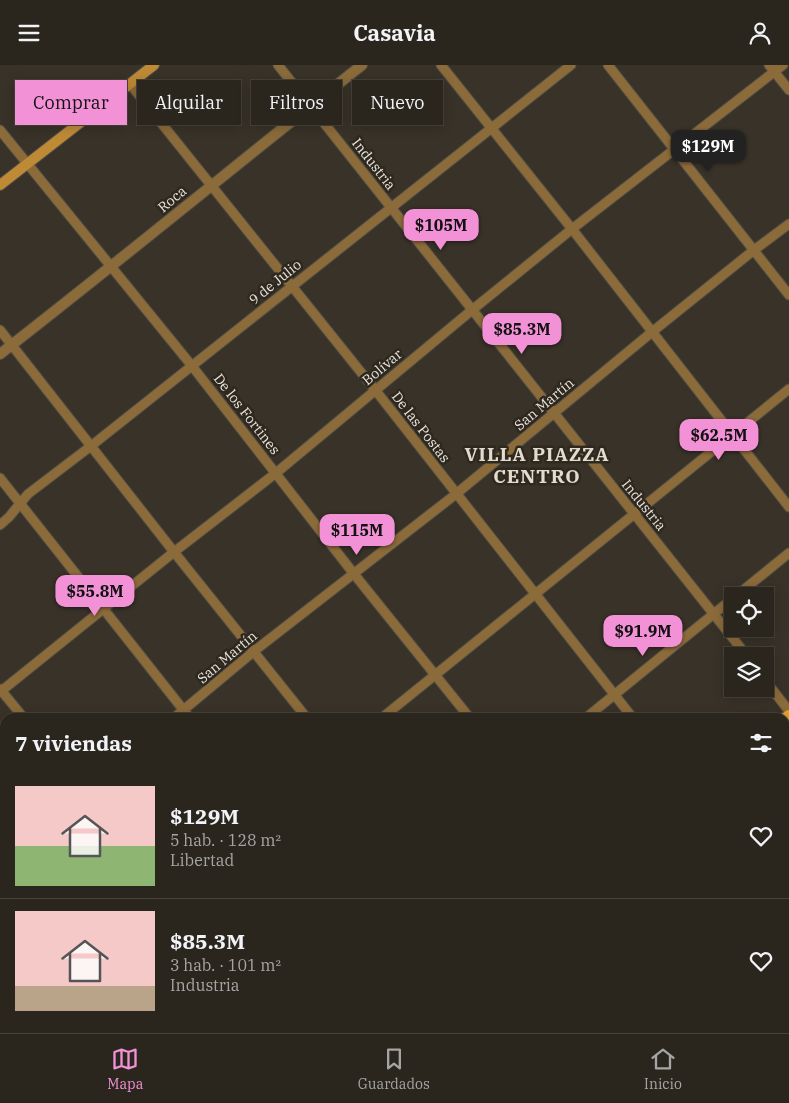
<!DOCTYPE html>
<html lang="es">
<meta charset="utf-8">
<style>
:root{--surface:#2a261e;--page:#36322b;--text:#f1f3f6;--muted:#a5a5a4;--line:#46433c;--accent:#f391d6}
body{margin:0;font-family:"IBM Plex Serif",serif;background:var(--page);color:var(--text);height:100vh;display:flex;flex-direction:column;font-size:19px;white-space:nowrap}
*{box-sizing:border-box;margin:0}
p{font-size:16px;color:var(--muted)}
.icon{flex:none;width:28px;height:28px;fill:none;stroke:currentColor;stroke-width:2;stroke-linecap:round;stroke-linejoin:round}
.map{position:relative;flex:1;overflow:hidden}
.side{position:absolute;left:0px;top:648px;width:790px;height:321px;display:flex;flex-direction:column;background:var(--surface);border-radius:15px 15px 0 0;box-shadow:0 2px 12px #0003,0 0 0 1px var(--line)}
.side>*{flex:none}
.guide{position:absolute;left:15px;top:15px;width:500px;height:45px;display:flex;gap:10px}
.tools{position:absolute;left:724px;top:522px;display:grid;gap:10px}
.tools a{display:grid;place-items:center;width:50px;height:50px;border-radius:0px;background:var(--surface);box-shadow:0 2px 12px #0003,0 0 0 1px var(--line);font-size:25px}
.price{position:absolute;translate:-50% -42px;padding:0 11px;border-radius:10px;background:var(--accent);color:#111;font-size:16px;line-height:32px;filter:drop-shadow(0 1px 2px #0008)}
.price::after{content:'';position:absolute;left:50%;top:30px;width:15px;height:11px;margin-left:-8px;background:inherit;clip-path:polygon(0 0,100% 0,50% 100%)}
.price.selected{background:#222;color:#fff}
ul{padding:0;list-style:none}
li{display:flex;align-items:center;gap:15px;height:125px;padding:0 15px}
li+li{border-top:1px solid var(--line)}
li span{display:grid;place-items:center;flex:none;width:140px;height:100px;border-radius:0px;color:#555}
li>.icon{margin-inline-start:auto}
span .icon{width:60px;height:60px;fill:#fffc;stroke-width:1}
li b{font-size:21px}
h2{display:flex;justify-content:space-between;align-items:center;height:60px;padding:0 15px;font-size:21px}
.pill{padding:0 18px;border-radius:0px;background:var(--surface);box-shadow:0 2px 12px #0003,0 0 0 1px var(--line);font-size:18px;line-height:45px}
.pill.selected{background:var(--accent);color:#111}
header{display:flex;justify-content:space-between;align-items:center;height:65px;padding:0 15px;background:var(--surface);font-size:22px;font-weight:700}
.tabs{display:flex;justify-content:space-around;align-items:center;height:70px;border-top:1px solid var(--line);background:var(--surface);font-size:14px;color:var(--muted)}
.tabs a{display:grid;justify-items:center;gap:2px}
.tabs .selected{color:var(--accent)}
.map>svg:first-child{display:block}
</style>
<header><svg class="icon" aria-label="menu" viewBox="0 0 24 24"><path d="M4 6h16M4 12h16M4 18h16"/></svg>Casavia<svg class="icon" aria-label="person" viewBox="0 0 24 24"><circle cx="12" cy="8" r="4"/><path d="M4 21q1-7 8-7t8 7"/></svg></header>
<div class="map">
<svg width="789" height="968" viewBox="0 0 789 968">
<rect width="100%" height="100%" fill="#383228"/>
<g fill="#696257" stroke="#948c80">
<polygon points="785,684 789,689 789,708 786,705 785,706"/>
<polygon points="789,718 789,733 785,736 785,722"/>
<polygon points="447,964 503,964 506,968 450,968"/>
</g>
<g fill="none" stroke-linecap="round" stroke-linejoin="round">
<defs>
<g id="minor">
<polyline points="278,0 747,591"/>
<polyline points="441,0 572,164 789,442"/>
<polyline points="608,0 789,230"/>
<polyline points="769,0 789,25"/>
<polyline points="130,19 376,326 632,652"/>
<polyline points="0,65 192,301 354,509 469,652"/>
<polyline points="0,265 174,487 306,652"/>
<polyline points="0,413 189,652"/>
<polyline points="0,460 9,452 28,429 91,381 571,0"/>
<polyline points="736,531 789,488"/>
<polyline points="765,615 789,646"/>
<polyline points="0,624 23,652"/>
<polyline points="0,627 174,487 276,408 472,245 572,164 783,0"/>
<polyline points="175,652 253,587 456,429 652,267 754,185 789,159"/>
<polyline points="383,652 789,324"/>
<polyline points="587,652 732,534"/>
<polyline points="0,793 5,789"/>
<polyline points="0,827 5,833"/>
<polyline points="0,952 5,949"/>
<polyline points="110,964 113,968"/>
<polyline points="272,964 275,968"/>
<polyline points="438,964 442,968"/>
<polyline points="551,964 554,968"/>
<polyline points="189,968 195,964"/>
<polyline points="599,968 605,964"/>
</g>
<path id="tertiary" d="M0,289c122,-95 241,-193 362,-289"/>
<polyline id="secondary" points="0,120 154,0"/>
<g id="primary">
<polyline points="785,654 789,651"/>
<polyline points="390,968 395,964"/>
</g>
</defs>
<use href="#minor" stroke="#544f45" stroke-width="11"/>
<use href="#tertiary" stroke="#544f45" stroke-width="12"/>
<use href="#secondary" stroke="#544f45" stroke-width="12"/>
<use href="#primary" stroke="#544f45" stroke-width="15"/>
<use href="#minor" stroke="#8c6b3a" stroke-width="9"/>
<use href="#tertiary" stroke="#8c6b3a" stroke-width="10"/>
<use href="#secondary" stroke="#be8a35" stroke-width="10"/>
<use href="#primary" stroke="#e4a129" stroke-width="12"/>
</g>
<g text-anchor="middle" stroke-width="5" stroke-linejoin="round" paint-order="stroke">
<g font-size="14" fill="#e9e5de" stroke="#2e281e">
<text transform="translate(374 99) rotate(52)" y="5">Industria</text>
<text transform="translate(172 134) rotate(-40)" y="5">Roca</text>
<text transform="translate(275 217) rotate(-39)" y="5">9 de Julio</text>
<text transform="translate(382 302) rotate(-40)" y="5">Bolívar</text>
<text transform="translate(544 339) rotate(-40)" y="5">San Martín</text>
<text transform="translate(247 349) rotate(52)" y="5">De los Fortines</text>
<text transform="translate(421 362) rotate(52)" y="5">De las Postas</text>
<text transform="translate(644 440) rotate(51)" y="5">Industria</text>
<text transform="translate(227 592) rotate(-40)" y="5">San Martín</text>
</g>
<g font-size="19" font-weight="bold" letter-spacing="1" fill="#e3dbce" stroke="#2e281e">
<text x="537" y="396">VILLA PIAZZA<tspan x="537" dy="22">CENTRO</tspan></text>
</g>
</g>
</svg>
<div class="tools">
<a><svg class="icon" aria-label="locate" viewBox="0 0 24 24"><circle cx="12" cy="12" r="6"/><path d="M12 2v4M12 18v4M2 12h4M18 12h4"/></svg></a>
<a><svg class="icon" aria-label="layers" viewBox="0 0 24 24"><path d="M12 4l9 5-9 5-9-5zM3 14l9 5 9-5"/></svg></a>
</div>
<b class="price selected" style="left:708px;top:107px">$129M</b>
<b class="price" style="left:441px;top:186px">$105M</b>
<b class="price" style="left:522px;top:290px">$85.3M</b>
<b class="price" style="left:719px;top:396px">$62.5M</b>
<b class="price" style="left:357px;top:491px">$115M</b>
<b class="price" style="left:95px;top:552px">$55.8M</b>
<b class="price" style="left:643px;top:592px">$91.9M</b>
<div class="guide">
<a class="pill selected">Comprar</a>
<a class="pill">Alquilar</a>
<a class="pill">Filtros</a>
<a class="pill">Nuevo</a>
</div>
<section class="side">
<h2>7 viviendas<svg class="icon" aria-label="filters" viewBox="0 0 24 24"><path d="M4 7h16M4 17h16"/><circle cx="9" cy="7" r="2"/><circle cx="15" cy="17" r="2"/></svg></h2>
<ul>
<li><span style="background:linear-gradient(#f6c9c9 60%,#8fb573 0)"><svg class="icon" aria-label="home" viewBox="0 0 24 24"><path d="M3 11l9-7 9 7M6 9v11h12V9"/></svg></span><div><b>$129M</b><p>5 hab. · 128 m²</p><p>Libertad</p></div><svg class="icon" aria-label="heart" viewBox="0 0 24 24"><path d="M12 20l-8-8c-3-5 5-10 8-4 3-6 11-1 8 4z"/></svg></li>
<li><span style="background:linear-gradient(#f6c9c9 75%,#b9a48a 0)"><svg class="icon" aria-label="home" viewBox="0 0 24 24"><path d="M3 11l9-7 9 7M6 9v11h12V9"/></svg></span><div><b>$85.3M</b><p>3 hab. · 101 m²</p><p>Industria</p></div><svg class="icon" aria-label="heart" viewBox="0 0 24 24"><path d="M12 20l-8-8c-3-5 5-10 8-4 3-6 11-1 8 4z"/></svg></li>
</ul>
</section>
</div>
<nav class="tabs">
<a class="selected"><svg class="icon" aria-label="map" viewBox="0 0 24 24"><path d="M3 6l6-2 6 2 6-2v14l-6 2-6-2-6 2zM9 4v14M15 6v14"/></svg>Mapa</a>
<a><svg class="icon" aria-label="saved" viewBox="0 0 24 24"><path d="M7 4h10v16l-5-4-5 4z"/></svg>Guardados</a>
<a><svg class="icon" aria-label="home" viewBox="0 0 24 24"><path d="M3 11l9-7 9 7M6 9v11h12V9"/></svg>Inicio</a>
</nav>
